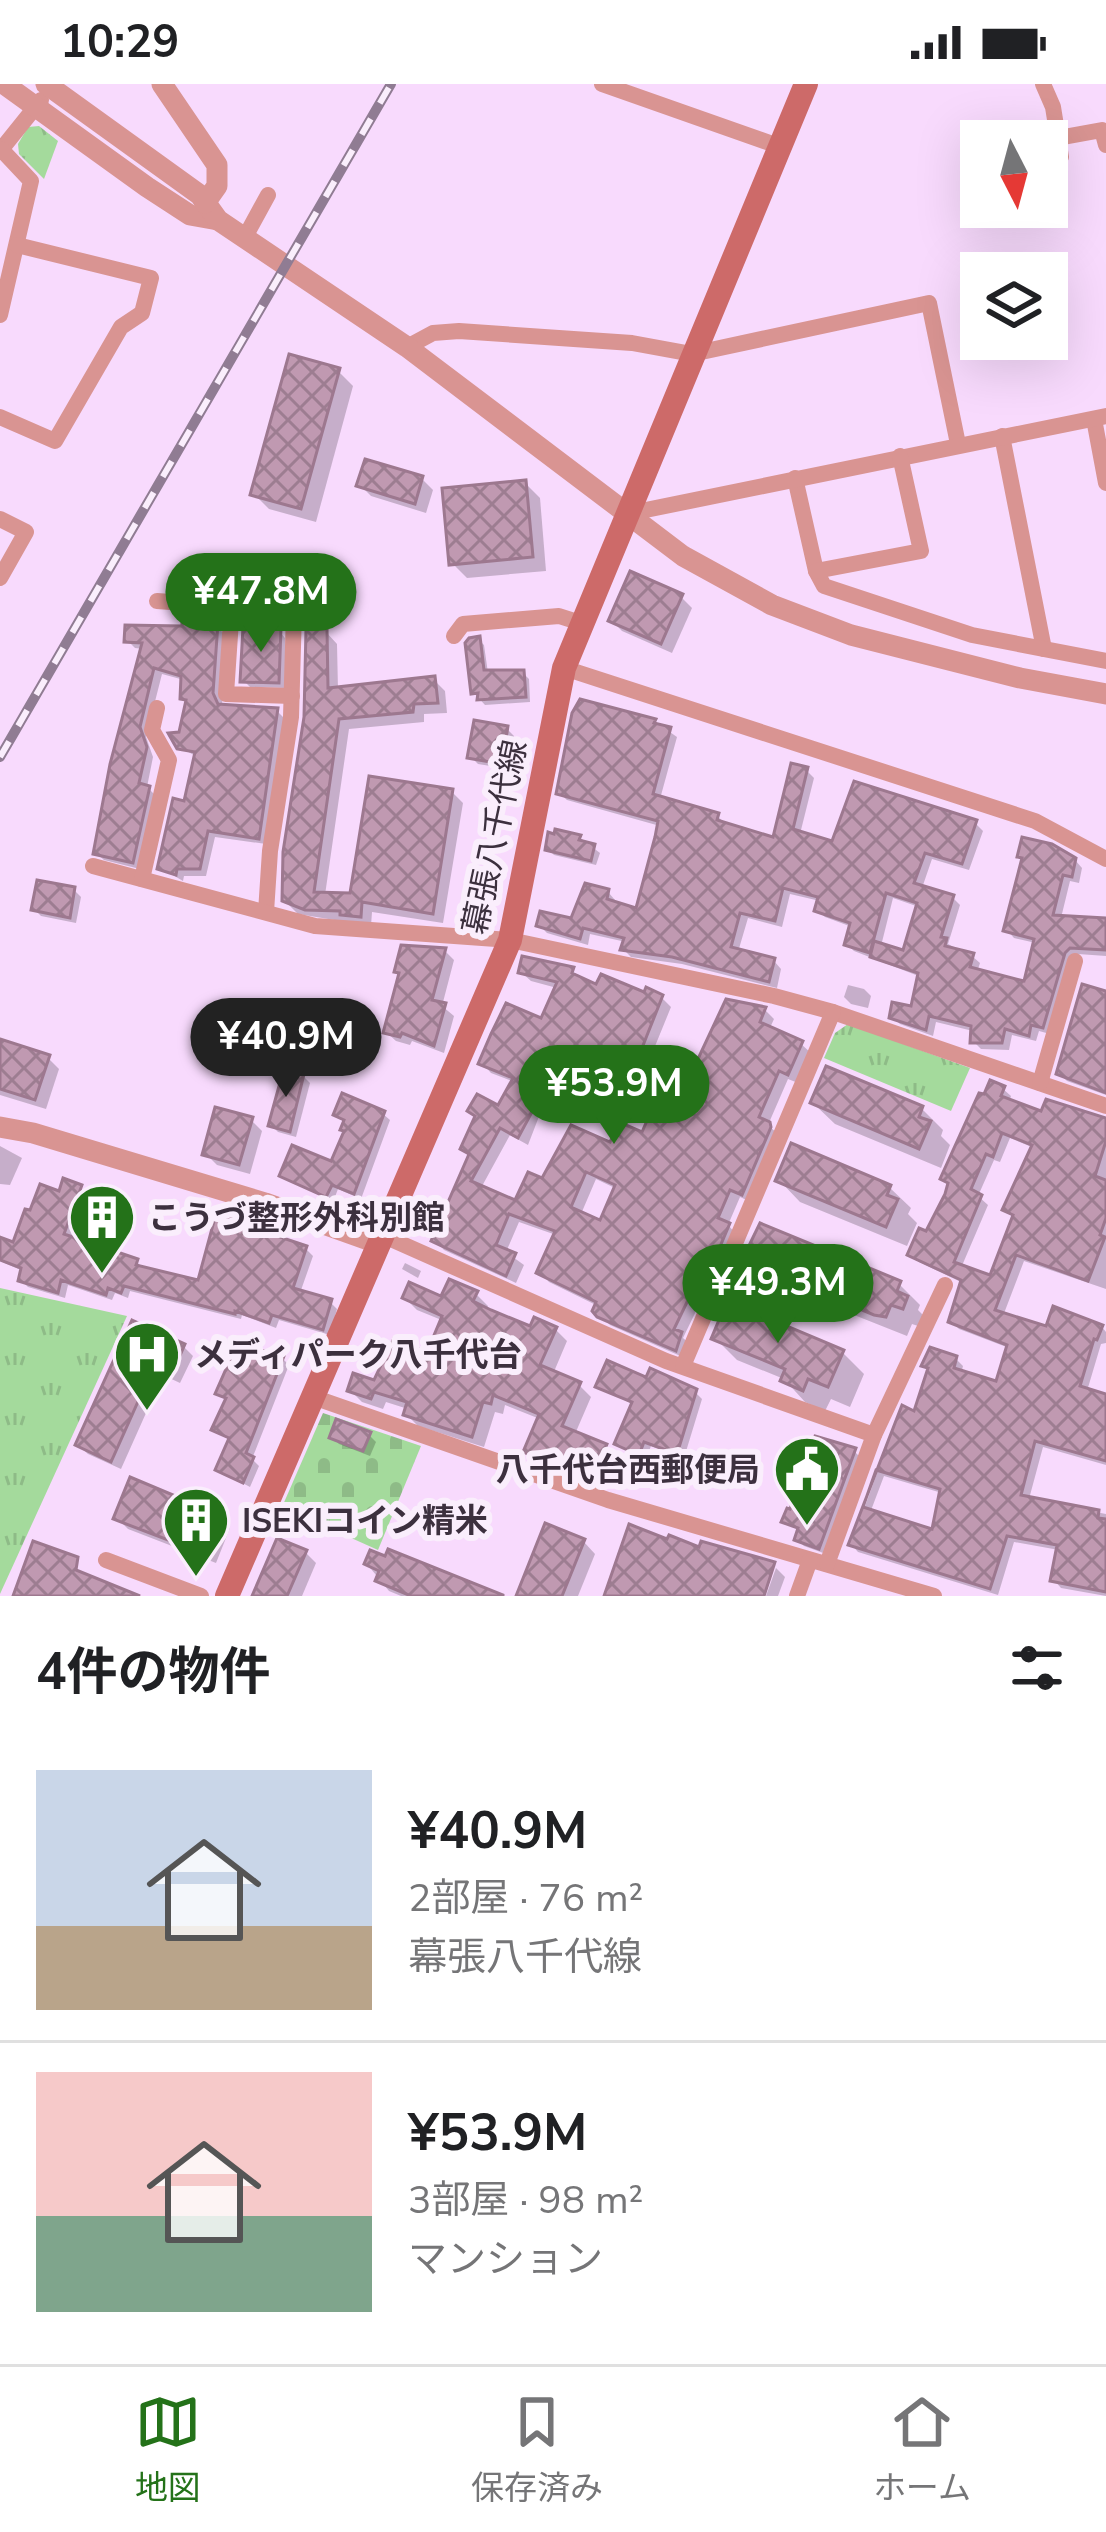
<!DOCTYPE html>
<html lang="ja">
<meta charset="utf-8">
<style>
:root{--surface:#fff;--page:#f2f2f2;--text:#202124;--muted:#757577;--line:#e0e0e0;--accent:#247219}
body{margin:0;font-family:"Nunito Sans","Noto Sans JP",sans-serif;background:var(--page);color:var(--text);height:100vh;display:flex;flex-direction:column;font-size:45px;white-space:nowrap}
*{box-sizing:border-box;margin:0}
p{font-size:39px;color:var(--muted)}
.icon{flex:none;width:66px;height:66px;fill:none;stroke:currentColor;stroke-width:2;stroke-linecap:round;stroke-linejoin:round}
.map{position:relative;height:1512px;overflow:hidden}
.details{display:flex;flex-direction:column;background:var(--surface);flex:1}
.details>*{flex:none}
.needle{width:78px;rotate:174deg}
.buttons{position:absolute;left:960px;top:36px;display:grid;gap:24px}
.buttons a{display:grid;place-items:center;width:108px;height:108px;border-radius:0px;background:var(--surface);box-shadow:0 12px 48px #0002;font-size:60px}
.price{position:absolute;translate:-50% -102px;padding:0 27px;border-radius:42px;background:var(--accent);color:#fff;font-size:39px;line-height:78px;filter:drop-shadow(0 3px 6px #0008)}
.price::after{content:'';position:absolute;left:50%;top:72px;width:36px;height:27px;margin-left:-18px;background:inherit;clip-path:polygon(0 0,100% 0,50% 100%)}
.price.current{background:#222;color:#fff}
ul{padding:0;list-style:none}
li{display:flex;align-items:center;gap:36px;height:300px;padding:0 36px}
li+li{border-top:3px solid var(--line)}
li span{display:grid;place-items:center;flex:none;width:336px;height:240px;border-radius:0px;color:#555}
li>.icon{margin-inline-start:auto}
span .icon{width:144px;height:144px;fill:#fffc;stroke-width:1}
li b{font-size:51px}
h2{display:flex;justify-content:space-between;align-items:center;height:144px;padding:0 36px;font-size:51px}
.status{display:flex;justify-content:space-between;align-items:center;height:84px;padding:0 60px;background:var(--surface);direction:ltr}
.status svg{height:33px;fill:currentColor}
.menu{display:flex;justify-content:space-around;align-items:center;height:168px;border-top:3px solid var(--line);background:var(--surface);font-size:33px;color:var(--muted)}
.menu a{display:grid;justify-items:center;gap:6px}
.menu .current{color:var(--accent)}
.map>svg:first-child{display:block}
</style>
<div class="status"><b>10:29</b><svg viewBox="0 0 49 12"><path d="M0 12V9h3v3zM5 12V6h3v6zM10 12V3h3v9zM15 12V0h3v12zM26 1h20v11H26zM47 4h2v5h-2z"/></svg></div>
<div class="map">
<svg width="1106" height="1512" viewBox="0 0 1106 1512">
<defs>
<pattern id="cemetery-stones" width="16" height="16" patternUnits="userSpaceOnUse" patternTransform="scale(3)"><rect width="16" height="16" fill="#a4da9c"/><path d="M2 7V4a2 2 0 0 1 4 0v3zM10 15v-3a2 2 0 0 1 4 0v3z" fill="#8ebb87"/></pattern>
<pattern id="park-tufts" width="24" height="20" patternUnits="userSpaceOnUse" patternTransform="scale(3)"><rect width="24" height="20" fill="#a4da9c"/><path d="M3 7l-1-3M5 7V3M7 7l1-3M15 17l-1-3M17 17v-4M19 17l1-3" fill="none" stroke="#8ebb87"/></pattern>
<pattern id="building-cross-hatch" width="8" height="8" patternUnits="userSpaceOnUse" patternTransform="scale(3)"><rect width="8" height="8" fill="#c099b1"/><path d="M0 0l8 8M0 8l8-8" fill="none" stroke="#9d7d91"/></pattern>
</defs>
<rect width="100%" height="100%" fill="#f8dafd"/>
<polygon fill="url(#cemetery-stones)" points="323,1329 421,1362 378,1466 282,1423"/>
<g fill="url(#park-tufts)">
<polygon points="39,42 58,57 44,95 19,70 18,60 28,43"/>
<polygon points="848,940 970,984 951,1027 824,974 835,949"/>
<polygon points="0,1204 127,1232 0,1510"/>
</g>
<g fill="#0003" fill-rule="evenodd">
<polygon points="338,287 353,302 316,438 269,425 254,410"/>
<polygon points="422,395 433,406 426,429 371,412 360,401"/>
<polygon points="525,399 540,414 546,487 467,494 452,479"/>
<polygon points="280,495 287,502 285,519 190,512 183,505"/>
<polygon points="681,513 692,524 672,569 622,547 611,536"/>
<polygon points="217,542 224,550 222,624 277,627 285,635 266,760 215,753 206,792 184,792 183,797 161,784 187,720 197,673 180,663 188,619 183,614 184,596 162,590 146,653 153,673 147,703 156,712 140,785 104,776 96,769 143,565 135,564 127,556"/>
<polygon points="279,547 285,554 285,604 250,603 243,596"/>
<polygon points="326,548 337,560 338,606 434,596 445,607 447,629 424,630 424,638 349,645 325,811 352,812 452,708 463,719 443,839 372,828 371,842 298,830 287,819 287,759"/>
<polygon points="479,556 484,561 488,589 523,589 529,595 530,618 485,621 473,608"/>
<path d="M654,637l23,16 -17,62 57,17 8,7 50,18 31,-71 8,8 -14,56 34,11 141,-22 8,8 -14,39 -37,-11 -10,29 30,9 8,8 -12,39 24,12 8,7 -3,9 49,13 10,-42 -22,-5 -7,-8 68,-70 7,8 -3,15 -9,-2 -9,37 45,3v35l-28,-2 -28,80 -11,-3 -3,10 -24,-6 -3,15 -28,-1 -8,-8v-10l-37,-9 -3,14 -33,-12 -8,-7 21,-7 8,-33 -67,-26 -7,-7 5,-17 -27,-10 -8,-7 3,-9 -30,-7 -8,33 -34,-9 -10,34 36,9 7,8 -4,19 -95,-24 -51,-7 -8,-8 3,-7 -36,-8 -2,11 -41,-12 -8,-8 34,-3 35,-30 7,8 -1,4 25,8 21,-86 -93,-26 -8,-7zM893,814l26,9 -14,46 -24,-7z"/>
<polygon points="507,645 514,652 509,685 478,680 471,673"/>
<polygon points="579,753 600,769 596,781 554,771 548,765"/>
<polygon points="74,806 81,813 76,839 41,832 34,825"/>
<polygon points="445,867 454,876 442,922 454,932 444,969 412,957 410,961 396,957 386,948"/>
<path d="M572,885l9,12 81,17 9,9 -22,54 43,19 73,-70 9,9 -5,11 32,14 10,9 -13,30 -10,-4 -20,46 11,10 -28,67 -11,-5 -12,28 9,10 -32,75 -7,-3 -15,31 7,6 -5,14 -75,-33 -14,-14 2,-5 -49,-24 -9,-10 16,-37 -37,-13 -13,30 18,13 -8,18 -72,-33 -9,-10 37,-84 6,-38 22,-9 15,-27 -24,-9 -9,-10 60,-42 15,-33 -26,-7 -10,-9zM560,978l98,41 -15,33 -31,10 -95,58 -36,-16 29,-53 18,10zM596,1095l21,10 -15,35 -21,-10z"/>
<polygon points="848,901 864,905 871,912 868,924 851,920 844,913"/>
<polygon points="1106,910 1106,1011 1067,997 1059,989"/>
<polygon points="0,958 48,974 59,985 46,1025 0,1011"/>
<polygon points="303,992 310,999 296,1053 278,1048 271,1041"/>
<path d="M1003,1005l8,7 -2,6 34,13 63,7v167l-82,-28 -21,55 45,13 54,-2 4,5v11l-5,1 -14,47 19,6v68l-63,-18 -14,52 77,15v82l-45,-8 -7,-8 5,-30 -45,-8 -16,53 -140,-43 -7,-8 38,-103 27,-26 14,-44 -6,-6 32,-6 7,7 -2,8 37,10 11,-36 -50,-19 -8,-8 12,-38 -44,-21 -8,-7 17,-20 22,-49 -7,-7zM1010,1054l24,10 -28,62 9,9 -23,60 -31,-11 27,-63 -10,-9 16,-36 6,2zM884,1392l58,17 -8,40 -64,-20z"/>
<polygon points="813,1019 922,1025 943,1046 941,1052 950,1061 941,1084 835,1040"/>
<polygon points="383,1030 390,1036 361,1115 338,1105 333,1118 283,1091 333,1081 347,1048 347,1039 336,1031"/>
<polygon points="251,1036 262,1047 250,1090 217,1081 206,1070"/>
<polygon points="0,1062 22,1074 10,1101 0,1100"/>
<polygon points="779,1096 889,1103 911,1124 908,1130 917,1139 907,1162 800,1118"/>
<polygon points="80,1104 87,1111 71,1155 137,1178 145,1187 201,1199 248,1137 254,1148 306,1165 313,1172 300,1209 330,1218 337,1225 330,1251 279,1236 276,1244 242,1231 241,1235 130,1207 128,1214 115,1209 112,1216 68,1201 65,1214 28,1203 21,1196 23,1187 0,1177 0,1156 14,1162 61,1111"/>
<polygon points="745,1175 899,1200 920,1221 918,1226 928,1236 924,1244 912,1240 907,1252 766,1196"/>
<polygon points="405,1179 421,1187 418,1194 402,1185"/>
<polygon points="476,1210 488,1222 486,1226 531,1246 555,1245 567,1257 553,1290 579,1301 591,1313 575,1350 606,1363 617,1375 604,1407 561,1383 559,1388 538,1379 526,1367 540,1335 505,1321 503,1330 495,1328 484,1363 418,1342 406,1330 408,1325 386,1318 383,1325 362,1318 350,1306 375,1300 429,1272 444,1237 417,1226 405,1214 442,1216"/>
<polygon points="133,1240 183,1262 193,1272 180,1299 163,1291 121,1385 88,1370 78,1361"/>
<polygon points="715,1254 842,1268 864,1290 850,1323 831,1315 825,1327 805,1318 784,1295 737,1276"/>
<polygon points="283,1275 289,1281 252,1375 259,1382 250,1403 218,1386 232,1357 215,1346 225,1316 219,1309"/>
<polygon points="647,1297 695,1308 702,1315 684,1374 651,1362 646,1375 618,1359 634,1321 599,1303"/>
<polygon points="369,1351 376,1358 370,1372 339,1360 332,1353"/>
<polygon points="854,1367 861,1374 826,1470 804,1462 797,1455 800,1447 785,1437"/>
<polygon points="219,1433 230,1444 216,1479 128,1445 117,1434"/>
<polygon points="584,1458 595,1470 578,1512 519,1512"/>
<polygon points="305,1468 316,1479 302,1512 256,1512"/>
<polygon points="367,1480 490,1512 401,1512 389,1507"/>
<polygon points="776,1484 785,1493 778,1512 766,1512"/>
</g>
<g fill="url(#building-cross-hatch)" stroke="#9d788f" stroke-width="3" fill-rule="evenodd">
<polygon points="289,270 340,284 301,425 250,411"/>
<polygon points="365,375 423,392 415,420 356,402"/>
<polygon points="526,396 533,473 449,481 442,404"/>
<polygon points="182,484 281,493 279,513 180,506"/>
<polygon points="630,487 683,510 661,560 608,537"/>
<polygon points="182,532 218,539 213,609 218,620 278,624 259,755 208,747 200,785 177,785 176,791 157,785 173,714 184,717 195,668 177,665 168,649 179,648 186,616 180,615 181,592 154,584 140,643 147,663 139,699 150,702 133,779 93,770 110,680 142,559 124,558 125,541 182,542"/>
<polygon points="243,543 281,544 279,599 240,598"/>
<polygon points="306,545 327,545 328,604 435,592 438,619 414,620 413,628 339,635 314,808 350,809 369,692 453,705 433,830 362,818 361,833 340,831 340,827 305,826 282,817 283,768 304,633"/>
<polygon points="480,552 484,586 524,586 526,613 477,616 478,609 471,610 465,559 469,554"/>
<polygon points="580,615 656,635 654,639 671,643 653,710 719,729 717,736 773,753 791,679 808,683 793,745 832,757 854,697 977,736 962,780 925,769 914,799 954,811 941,853 947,854 945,862 974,869 970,883 1024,897 1034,855 1003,847 1022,774 1017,773 1022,753 1052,760 1076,774 1072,793 1063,791 1053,831 1106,834 1106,866 1070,864 1065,869 1043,944 1031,941 1029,952 1005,945 1002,959 970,959 971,942 929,932 926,946 889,934 892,918 911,922 918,889 870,873 874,857 903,866 917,819 886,809 870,869 844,861 850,839 814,827 818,813 783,804 775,837 740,829 731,863 775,874 769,898 672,873 620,866 624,854 583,844 580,855 536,842 540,827 571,834 585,799 609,805 607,815 636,824 655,753 658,737 556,710 572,629"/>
<polygon points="474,636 508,642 502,680 467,674"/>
<polygon points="555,745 581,751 579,756 595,760 591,777 545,766 548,748 554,750"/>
<polygon points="37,796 75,803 70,834 31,826"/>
<polygon points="401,861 446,864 432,916 446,919 434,962 402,949 400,953 383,949 399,889 394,888"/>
<path d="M522,872l52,11 -2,6 24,11 5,-10 43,18 2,-5 17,8 -23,58 50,23 36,-77 40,8 -6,15 43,19 -15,34 -9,-4 -20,46 11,5 1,5 -29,68 -12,-5 -12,28 12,5 -34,80 -8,-3 -14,29 8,3 -6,19 -79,-34 -5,-6 4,-9 -60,-29 19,-42 -46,-17 -13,31 20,8 -10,23 -75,-35 38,-87 -9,-5 15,-33 -8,-5 10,-17 21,11 15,-27 -35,-14 13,-30 15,-31 35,15 16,-36 -39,-9zM550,971l106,45 -14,32 -23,-10 -9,20 -39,-17 -29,53 -14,-6 -13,28 -44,-19 29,-53 18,10 14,-26zM586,1088l29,13 -15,35 -29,-13z"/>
<polygon points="1082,900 1106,907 1106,1009 1056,990"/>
<polygon points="0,955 50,971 35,1016 0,1005"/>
<polygon points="826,982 923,1022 919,1033 931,1037 919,1065 810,1019"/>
<polygon points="284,984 304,990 290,1048 268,1042"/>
<path d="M990,996l15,6 -4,10 40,15 5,-12 60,19v23l-11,35 11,4v38l-6,17 5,2 -17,44 -72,-26 -21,55 51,16 7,-20 50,19 -6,15 -3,-1 -14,47 26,8v67l-71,-20 -14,54 78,15 -1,8 8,1v73l-56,-11 7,-36 -50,-9 -17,53 -142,-44 54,-140 12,6 14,-43 -7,-2 9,-19 27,9 -3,12 42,13 11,-36 -59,-23 13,-42 -54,-25 12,-27 7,3 19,-37 3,-11 -8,-4 39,-86 5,1zM1002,1049l30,12 -30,65 11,5 -23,60 -36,-13 28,-67 -11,-6 15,-35 7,3zM876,1386l64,19 -8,40 -69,-22z"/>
<polygon points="342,1009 385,1027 354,1110 332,1101 326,1113 279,1092 292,1061 331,1077 344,1047 340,1046 344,1036 333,1031"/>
<polygon points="215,1023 253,1033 239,1081 202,1071"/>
<polygon points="791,1059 891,1101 887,1111 898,1115 886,1143 775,1097"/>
<polygon points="63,1094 82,1101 64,1150 138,1175 136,1181 198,1196 217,1126 249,1135 247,1142 307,1162 293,1204 332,1215 323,1246 272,1231 269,1239 235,1227 235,1230 124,1202 121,1209 108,1204 106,1211 61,1196 58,1209 18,1197 21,1184 0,1176 0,1153 13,1158 25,1125 30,1126 40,1100 59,1107"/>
<polygon points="760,1139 901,1197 897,1207 908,1212 903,1225 891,1221 886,1233 874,1231 742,1176"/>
<polygon points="449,1195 478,1207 473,1217 491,1226 530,1242 534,1233 557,1243 540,1281 581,1298 562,1342 607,1360 592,1397 576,1391 579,1386 549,1373 547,1378 523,1368 539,1330 493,1311 491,1320 483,1318 472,1353 403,1331 407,1318 374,1308 371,1315 347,1307 353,1289 374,1296 394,1254 427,1268 442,1232 402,1214 409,1198 441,1212"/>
<polygon points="727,1217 844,1266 828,1303 808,1295 803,1307 780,1297 785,1285 711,1255"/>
<polygon points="132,1236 185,1260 171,1292 153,1284 111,1378 75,1361"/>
<polygon points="237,1260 284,1272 246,1369 254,1373 243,1399 215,1386 229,1354 211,1346 226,1314 215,1310"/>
<polygon points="607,1276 646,1293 650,1284 697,1305 677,1370 644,1358 639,1371 614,1360 632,1318 595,1303"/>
<polygon points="336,1335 371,1348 363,1367 329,1354"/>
<polygon points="815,1352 856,1364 819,1465 794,1456 798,1444 781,1438 787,1424 790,1425"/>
<polygon points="130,1393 221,1431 205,1470 113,1435"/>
<polygon points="545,1439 585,1455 562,1512 516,1512"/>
<polygon points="629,1440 667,1455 669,1451 699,1463 701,1457 775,1478 764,1512 604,1512"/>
<polygon points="277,1454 307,1466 287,1512 252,1512"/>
<polygon points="33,1457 78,1473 76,1486 140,1512 13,1512"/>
<polygon points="388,1465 503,1511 503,1512 411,1512 375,1497 379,1487 364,1480 370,1466 385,1472"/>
</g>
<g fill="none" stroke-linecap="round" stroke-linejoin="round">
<g stroke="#d99492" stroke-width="16">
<polyline points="602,0 781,63"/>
<polyline points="1043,0 1053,23 1061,73 1047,76"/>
<polyline points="1058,54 1102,46 1106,61"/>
<polyline points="0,67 41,16"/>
<polyline points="244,155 268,111"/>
<polyline points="0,231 31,97 1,65"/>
<polyline points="407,263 433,249 459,247 632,259 692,270 929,219 958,360"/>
<polyline points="0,333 55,357 121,243 142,229 151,194 17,161"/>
<polyline points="1094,335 1106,399"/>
<polyline points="1002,352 1044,565"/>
<polyline points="795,394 816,487 824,502 972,551 1106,577"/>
<polyline points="626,430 1106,332"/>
<polyline points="0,435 26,448 0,494"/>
<polyline points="816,487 921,467 900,372"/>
<polyline points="157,517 294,527 291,633 270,767 266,828"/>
<polyline points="232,522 226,610 292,612"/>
<polyline points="454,552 463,540 559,532 581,539"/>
<polyline points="564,584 1035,737 1106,775"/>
<polyline points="93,782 315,842 510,856 774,912 833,928 1106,1022"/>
<polyline points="142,795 169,676 152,646 157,624"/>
<polyline points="1040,999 1075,877"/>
<polyline points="384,1152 666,1277 874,1351"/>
<polyline points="683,1282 833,928"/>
<polyline points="313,1313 608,1416 934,1512"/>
<polyline points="106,1476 201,1512"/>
<polyline points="827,1480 874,1351 945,1201"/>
<polyline points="797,1512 810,1476"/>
</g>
<g stroke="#d99492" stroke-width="21">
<polyline points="4,0 147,103 190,131 218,136"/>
<polyline points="46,0 200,111 218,136 407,263 683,472 772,521 851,551 1020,594 1106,610"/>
<polyline points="162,0 217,81 217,102 205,119"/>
<polyline points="0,1043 33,1049 265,1119 380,1160"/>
</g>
<polyline stroke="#cd6a69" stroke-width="24" points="227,1512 510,856 564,584 806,0"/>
<defs>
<polyline id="rail" points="0,673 391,0"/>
</defs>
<use href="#rail" stroke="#907c93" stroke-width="10"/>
<use href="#rail" stroke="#faeefc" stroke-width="6" stroke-dasharray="18" stroke-linecap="butt"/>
</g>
<defs>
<symbol id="building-pin" viewBox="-11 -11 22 30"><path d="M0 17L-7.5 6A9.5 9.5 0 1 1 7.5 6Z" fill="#247219" stroke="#faeefc"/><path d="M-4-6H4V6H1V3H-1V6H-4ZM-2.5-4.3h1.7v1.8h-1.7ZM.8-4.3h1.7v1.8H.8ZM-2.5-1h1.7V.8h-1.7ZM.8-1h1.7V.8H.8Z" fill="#fff"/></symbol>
<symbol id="hospital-pin" viewBox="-11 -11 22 30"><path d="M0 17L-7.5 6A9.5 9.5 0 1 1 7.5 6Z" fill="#247219" stroke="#faeefc"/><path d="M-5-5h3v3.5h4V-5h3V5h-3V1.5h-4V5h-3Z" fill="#fff"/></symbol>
<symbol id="civic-pin" viewBox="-11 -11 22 30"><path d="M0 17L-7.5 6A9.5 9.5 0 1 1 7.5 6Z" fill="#247219" stroke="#faeefc"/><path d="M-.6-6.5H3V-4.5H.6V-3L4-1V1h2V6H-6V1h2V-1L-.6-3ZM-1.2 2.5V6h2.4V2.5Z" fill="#fff"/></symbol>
</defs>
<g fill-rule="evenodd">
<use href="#building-pin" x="64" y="1095" width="76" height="104"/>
<use href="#hospital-pin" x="109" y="1232" width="76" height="104"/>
<use href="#civic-pin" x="769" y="1347" width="76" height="104"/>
<use href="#building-pin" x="158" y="1398" width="76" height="104"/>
</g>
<g text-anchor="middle" stroke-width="12" stroke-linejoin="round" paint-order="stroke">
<g font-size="33" fill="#3c303e" stroke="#faeefc">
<text transform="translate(494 753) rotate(-78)" y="12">幕張八千代線</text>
</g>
<g font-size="33" font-weight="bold" fill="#3c303e" stroke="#faeefc" text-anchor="start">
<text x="148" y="1145">こうづ整形外科別館</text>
<text x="194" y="1282">メディパーク八千代台</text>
<text x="760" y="1397" text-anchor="end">八千代台西郵便局</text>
<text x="242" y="1448">ISEKIコイン精米</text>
</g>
</g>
</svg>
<div class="buttons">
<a><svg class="needle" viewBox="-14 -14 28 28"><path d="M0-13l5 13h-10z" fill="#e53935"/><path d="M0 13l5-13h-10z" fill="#757577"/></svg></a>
<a><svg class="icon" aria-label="layers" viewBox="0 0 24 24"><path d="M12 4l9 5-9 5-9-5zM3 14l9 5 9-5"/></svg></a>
</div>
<b class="price" style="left:261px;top:571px">¥47.8M</b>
<b class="price current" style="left:286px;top:1016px">¥40.9M</b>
<b class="price" style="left:614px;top:1063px">¥53.9M</b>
<b class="price" style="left:778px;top:1262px">¥49.3M</b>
</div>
<section class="details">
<h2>4件の物件<svg class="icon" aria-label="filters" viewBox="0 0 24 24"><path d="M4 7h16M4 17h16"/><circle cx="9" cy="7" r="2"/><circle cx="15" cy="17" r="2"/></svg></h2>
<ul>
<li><span style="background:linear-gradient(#c9d6e8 65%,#b9a48a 0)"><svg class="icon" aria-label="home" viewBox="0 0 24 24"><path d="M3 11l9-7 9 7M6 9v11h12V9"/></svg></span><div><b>¥40.9M</b><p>2部屋 · 76 m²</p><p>幕張八千代線</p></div></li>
<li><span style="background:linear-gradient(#f6c9c9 60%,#7fa58c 0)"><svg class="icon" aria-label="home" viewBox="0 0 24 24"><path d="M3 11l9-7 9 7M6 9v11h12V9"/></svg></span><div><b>¥53.9M</b><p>3部屋 · 98 m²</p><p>マンション</p></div></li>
</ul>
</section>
<nav class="menu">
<a class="current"><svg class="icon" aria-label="map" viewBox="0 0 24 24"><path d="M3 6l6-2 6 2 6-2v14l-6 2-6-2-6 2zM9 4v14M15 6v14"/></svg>地図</a>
<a><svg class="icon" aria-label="saved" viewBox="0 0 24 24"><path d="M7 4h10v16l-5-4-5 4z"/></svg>保存済み</a>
<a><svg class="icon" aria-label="home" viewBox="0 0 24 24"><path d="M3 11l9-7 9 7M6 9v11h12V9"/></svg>ホーム</a>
</nav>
